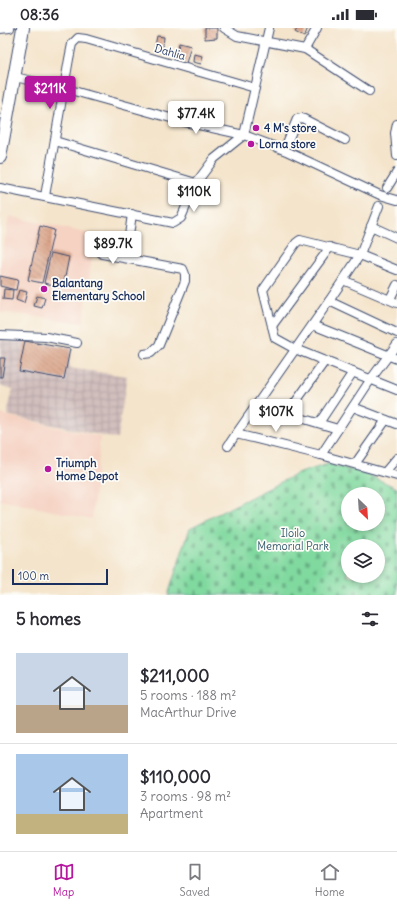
<!DOCTYPE html>
<meta charset="utf-8">
<style>
:root{--surface:#fff;--page:#f7f7f7;--text:#2b2b33;--muted:#7c7c81;--line:#e1e1e2;--accent:#b5179e}
body{margin:0;font-family:Delius,sans-serif;background:var(--page);color:var(--text);height:100vh;display:flex;flex-direction:column;font-size:15px;white-space:nowrap}
*{box-sizing:border-box;margin:0}
p{font-size:13px;color:var(--muted)}
.icon{flex:none;width:22px;height:22px;fill:none;stroke:currentColor;stroke-width:2;stroke-linecap:round;stroke-linejoin:round}
.map{position:relative;height:567px;overflow:hidden}
.side{display:flex;flex-direction:column;background:var(--surface);flex:1}
.side>*{flex:none}
.needle{width:26px;rotate:155deg}
.controls{position:absolute;left:341px;top:459px;display:grid;gap:8px}
.controls a{display:grid;place-items:center;width:44px;height:44px;border-radius:50%;background:var(--surface);box-shadow:0 2px 6px #0003;font-size:20px}
.scale{position:absolute;left:12px;bottom:10px;width:96px;box-sizing:border-box;padding-left:4px;border:2px solid #1b2f5e;border-top:0;font-size:11px;line-height:14px;white-space:nowrap;color:#1b2f5e;-webkit-text-stroke:3px #fdfcf7;paint-order:stroke}
.price{position:absolute;translate:-50% -34px;padding:0 9px;border-radius:4px;background:#fff;color:#222;font-size:13px;line-height:26px;filter:drop-shadow(0 1px 2px #0008)}
.price::after{content:'';position:absolute;left:50%;top:24px;width:12px;height:9px;margin-left:-6px;background:inherit;clip-path:polygon(0 0,100% 0,50% 100%)}
.price.selected{background:var(--accent);color:#fff}
ul{padding:0;list-style:none}
li{display:flex;align-items:center;gap:12px;height:100px;padding:0 16px}
li+li{border-top:1px solid var(--line)}
li span{display:grid;place-items:center;flex:none;width:112px;height:80px;border-radius:0px;color:#555}
li>.icon{margin-inline-start:auto}
span .icon{width:48px;height:48px;fill:#fffc;stroke-width:1}
li b{font-size:17px}
h2{display:flex;justify-content:space-between;align-items:center;height:48px;padding:0 16px;font-size:17px}
.status{display:flex;justify-content:space-between;align-items:center;height:28px;padding:0 20px;background:var(--surface);direction:ltr}
.status svg{height:11px;fill:currentColor}
.dock{display:flex;justify-content:space-around;align-items:center;height:56px;border-top:1px solid var(--line);background:var(--surface);font-size:11px;color:var(--muted)}
.dock a{display:grid;justify-items:center;gap:2px}
.dock .selected{color:var(--accent)}
.map>svg:first-child{display:block}
</style>
<div class="status"><b>08:36</b><svg viewBox="0 0 49 12"><path d="M0 12V9h3v3zM5 12V6h3v6zM10 12V3h3v9zM15 12V0h3v12zM26 1h20v11H26zM47 4h2v5h-2z"/></svg></div>
<div class="map">
<svg width="397" height="567" viewBox="0 0 397 567">
<defs>
<pattern id="industrial-grid" width="8" height="8" patternUnits="userSpaceOnUse"><rect width="8" height="8" fill="#d1bfbd"/><path d="M0 4h8M4 0v8" fill="none" stroke="#b3a4a5"/></pattern>
<pattern id="cemetery-stones" width="16" height="16" patternUnits="userSpaceOnUse"><rect width="16" height="16" fill="#80d99f"/><path d="M2 7V4a2 2 0 0 1 4 0v3zM10 15v-3a2 2 0 0 1 4 0v3z" fill="#68b085"/></pattern>
<pattern id="building-back-hatch" width="6" height="6" patternUnits="userSpaceOnUse"><rect width="6" height="6" fill="#daa387"/><path d="M-1 5l2 2M0 0l6 6M5-1l2 2" fill="none" stroke="#b08572"/></pattern>
</defs>
<rect width="100%" height="100%" fill="#fdfcf7"/>
<filter id="ink" filterUnits="userSpaceOnUse"><feTurbulence type="fractalNoise" baseFrequency=".025" numOctaves="2"/><feDisplacementMap in="SourceGraphic" scale="8" xChannelSelector="R" yChannelSelector="G"/><feConvolveMatrix kernelMatrix="1 2 1 2 8 2 1 2 1" color-interpolation-filters="sRGB"/></filter>
<filter id="wash" filterUnits="userSpaceOnUse"><feTurbulence type="fractalNoise" baseFrequency=".012" numOctaves="4" result="noise"/><feDisplacementMap in="SourceGraphic" scale="16" xChannelSelector="R" yChannelSelector="G"/><feGaussianBlur stdDeviation="0.9" result="paint"/><feColorMatrix in="noise" values="0 0 0 0 0 0 0 0 0 0 0 0 0 0 0 0 0 1.4 0 .05"/><feComposite in="paint" operator="in"/></filter>
<g filter="url(#wash)">
<rect width="100%" height="100%" fill="#f4e4cb"/>
<g fill="#f5d2c2">
<polygon points="9,188 95,207 83,295 0,284 0,239"/>
<polygon points="0,386 100,409 92,491 0,472"/>
</g>
<polygon fill="url(#industrial-grid)" points="0,308 72,320 68,340 127,348 117,411 7,387 13,361 0,357"/>
<path fill="url(#cemetery-stones)" stroke="#4e847e" fill-rule="evenodd" d="M328,436l36,9 33,15v107h-229l22,-67 107,-54zM348,466h30v30h-30zM348,518h30v30h-30z"/>
<g id="blocks">
<g fill="url(#building-back-hatch)">
<polygon points="205,0 217,0 217,10 205,11"/>
<polygon points="298,0 308,0 304,9 295,4"/>
<polygon points="157,8 164,9 163,19 155,18"/>
<polygon points="179,15 191,18 186,35 175,33"/>
<polygon points="194,26 203,28 201,36 193,34"/>
<polygon points="40,198 54,202 42,255 28,252"/>
<polygon points="51,225 69,229 63,259 44,255"/>
<polygon points="0,248 18,252 16,262 0,258"/>
<polygon points="4,261 13,262 12,272 3,271"/>
<polygon points="19,262 27,264 24,275 16,272"/>
<polygon points="37,268 45,270 42,280 34,278"/>
<polygon points="25,313 70,321 64,351 19,343"/>
<polygon points="0,330 5,330 2,349 0,349"/>
</g>
</g>
</g>
<g filter="url(#ink)">
<use href="#blocks" fill-opacity="0" stroke="#3c4a6e" stroke-width="1"/>
<g fill="none" stroke-linecap="round" stroke-linejoin="round">
<defs>
<g id="minor">
<polyline points="224,0 237,8 305,21 369,63"/>
<polyline points="0,1 10,0"/>
<polyline points="305,21 317,0"/>
<polyline points="15,49 63,60 185,94 244,107 284,122 380,167 397,172"/>
<polyline points="397,96 395,105 397,128"/>
<polyline points="55,113 196,155"/>
<polyline points="284,122 297,91 302,90 345,112"/>
<polyline points="0,160 173,195 181,190 196,155 214,131 244,107 269,0"/>
<polyline points="387,160 397,144"/>
<polyline points="45,168 69,31 72,16 78,10 86,11 255,60"/>
<polyline points="379,178 360,227 329,273 397,305"/>
<polyline points="371,198 397,210"/>
<polyline points="102,226 183,241 185,246 185,253 159,317 151,325 144,326"/>
<polyline points="126,229 132,186"/>
<polyline points="397,242 360,227 300,212 296,215 263,262 275,310 295,321 397,362"/>
<polyline points="343,252 397,275"/>
<polyline points="390,271 397,257"/>
<polyline points="329,273 236,406 321,427 371,351 397,316"/>
<polyline points="313,297 397,331"/>
<polyline points="272,298 330,219"/>
<polyline points="0,307 46,309 77,315"/>
<polyline points="325,333 287,386 338,401"/>
<polyline points="353,379 397,396"/>
<polyline points="319,395 353,344"/>
<polyline points="228,418 236,406"/>
<polyline points="321,427 397,448"/>
<polyline points="355,436 386,392"/>
<polyline points="385,444 397,430"/>
</g>
<polyline id="primary" points="0,129 23,0"/>
</defs>
<use href="#minor" stroke="#3c4a6e" stroke-width="10"/>
<use href="#primary" stroke="#3c4a6e" stroke-width="14"/>
<use href="#minor" stroke="#fff" stroke-width="8"/>
<use href="#primary" stroke="#fff" stroke-width="12"/>
</g>
</g>
<g fill="#b5179e" stroke="#fdfcf7" stroke-width="1.5">
<circle cx="256" cy="100" r="4"/>
<circle cx="251" cy="116" r="4"/>
<circle cx="44" cy="261" r="4"/>
<circle cx="48" cy="441" r="4"/>
</g>
<g text-anchor="middle" stroke-width="3.5" stroke-linejoin="round" paint-order="stroke">
<g font-size="11" fill="#1b2f5e" stroke="#fdfcf7">
<text transform="translate(170 24) rotate(16)" y="4">Dahlia</text>
</g>
<g font-size="11" font-weight="bold" fill="#1b2f5e" stroke="#fdfcf7" text-anchor="start">
<text x="264" y="104">4 M's store</text>
<text x="259" y="120">Lorna store</text>
<text x="52" y="259">Balantang<tspan x="52" dy="13">Elementary School</tspan></text>
<text x="56" y="439">Triumph<tspan x="56" dy="13">Home Depot</tspan></text>
</g>
<g font-size="11" fill="#345a6e" stroke="#fdfcf7">
<text x="293" y="509">Iloilo<tspan x="293" dy="13">Memorial Park</tspan></text>
</g>
</g>
</svg>
<div class="controls">
<a><svg class="needle" viewBox="-14 -14 28 28"><path d="M0-13l5 13h-10z" fill="#e53935"/><path d="M0 13l5-13h-10z" fill="#7c7c81"/></svg></a>
<a><svg class="icon" aria-label="layers" viewBox="0 0 24 24"><path d="M12 4l9 5-9 5-9-5zM3 14l9 5 9-5"/></svg></a>
</div>
<div class="scale">100 m</div>
<b class="price selected" style="left:50px;top:82px">$211K</b>
<b class="price" style="left:196px;top:107px">$77.4K</b>
<b class="price" style="left:194px;top:185px">$110K</b>
<b class="price" style="left:113px;top:237px">$89.7K</b>
<b class="price" style="left:276px;top:405px">$107K</b>
</div>
<section class="side">
<h2>5 homes<svg class="icon" aria-label="filters" viewBox="0 0 24 24"><path d="M4 7h16M4 17h16"/><circle cx="9" cy="7" r="2"/><circle cx="15" cy="17" r="2"/></svg></h2>
<ul>
<li><span style="background:linear-gradient(#c9d6e8 65%,#b9a48a 0)"><svg class="icon" aria-label="home" viewBox="0 0 24 24"><path d="M3 11l9-7 9 7M6 9v11h12V9"/></svg></span><div><b>$211,000</b><p>5 rooms · 188 m²</p><p>MacArthur Drive</p></div></li>
<li><span style="background:linear-gradient(#a9c7e8 75%,#c2b280 0)"><svg class="icon" aria-label="home" viewBox="0 0 24 24"><path d="M3 11l9-7 9 7M6 9v11h12V9"/></svg></span><div><b>$110,000</b><p>3 rooms · 98 m²</p><p>Apartment</p></div></li>
</ul>
</section>
<nav class="dock">
<a class="selected"><svg class="icon" aria-label="map" viewBox="0 0 24 24"><path d="M3 6l6-2 6 2 6-2v14l-6 2-6-2-6 2zM9 4v14M15 6v14"/></svg>Map</a>
<a><svg class="icon" aria-label="saved" viewBox="0 0 24 24"><path d="M7 4h10v16l-5-4-5 4z"/></svg>Saved</a>
<a><svg class="icon" aria-label="home" viewBox="0 0 24 24"><path d="M3 11l9-7 9 7M6 9v11h12V9"/></svg>Home</a>
</nav>
